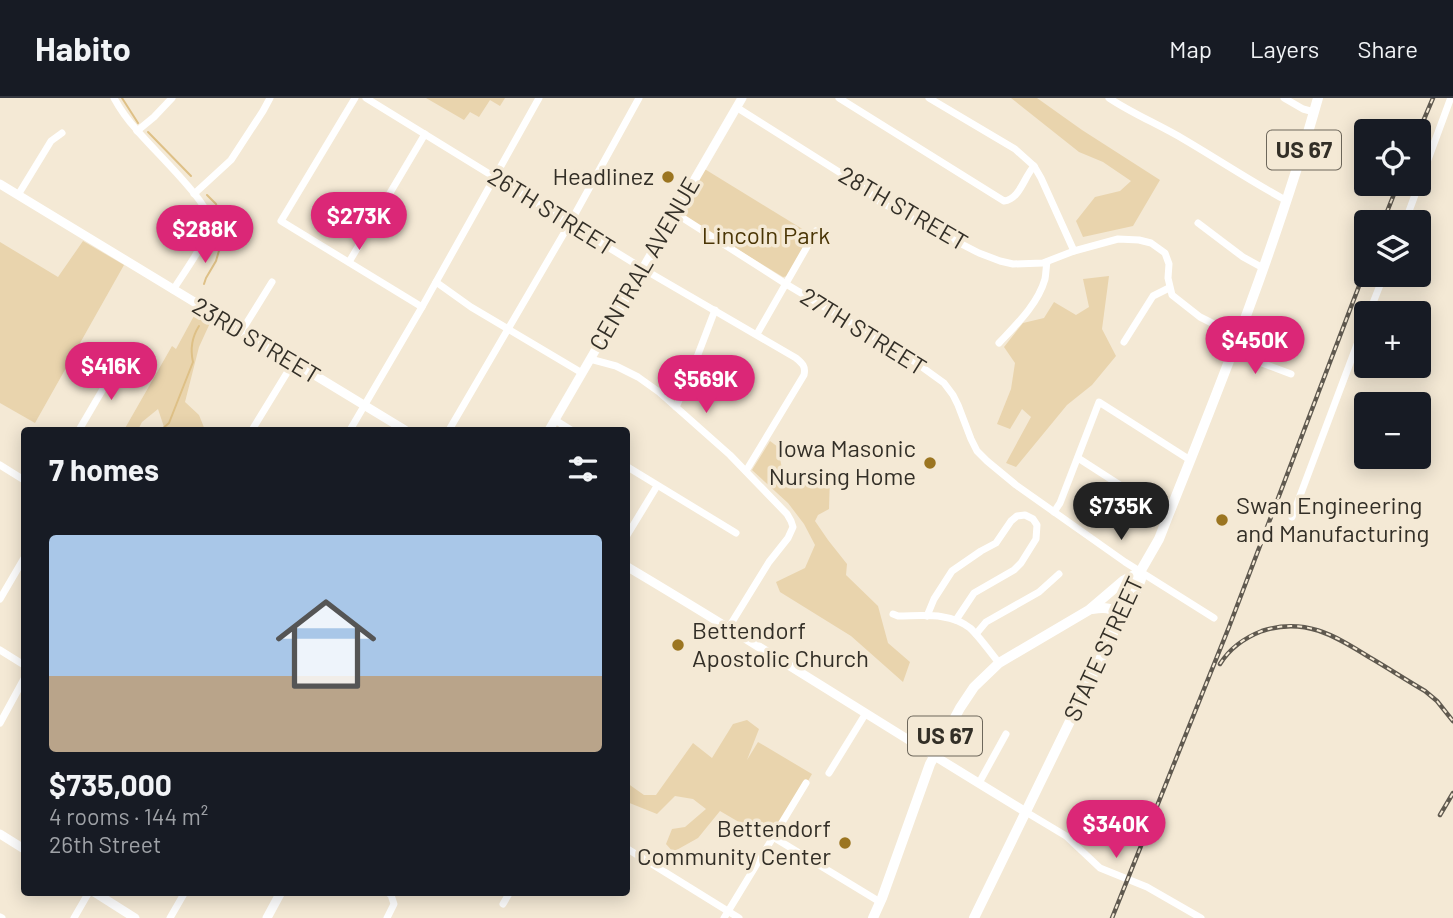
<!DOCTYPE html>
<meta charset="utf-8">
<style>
:root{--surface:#171b24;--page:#242831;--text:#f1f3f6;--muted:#9ea1a6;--line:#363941;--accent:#db2777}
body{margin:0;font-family:Barlow,sans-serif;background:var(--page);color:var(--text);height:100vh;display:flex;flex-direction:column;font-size:26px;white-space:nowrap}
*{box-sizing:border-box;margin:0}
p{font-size:23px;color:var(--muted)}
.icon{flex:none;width:38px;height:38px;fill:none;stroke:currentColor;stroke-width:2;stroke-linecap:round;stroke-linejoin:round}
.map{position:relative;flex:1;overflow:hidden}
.side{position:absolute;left:21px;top:329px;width:609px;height:469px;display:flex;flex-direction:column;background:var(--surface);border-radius:7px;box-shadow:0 4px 18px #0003}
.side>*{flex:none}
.buttons{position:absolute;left:1354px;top:21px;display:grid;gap:14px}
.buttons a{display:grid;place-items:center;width:77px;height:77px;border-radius:7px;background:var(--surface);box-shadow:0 4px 18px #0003;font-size:35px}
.price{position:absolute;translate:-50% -60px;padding:0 16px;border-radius:24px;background:var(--accent);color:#fff;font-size:23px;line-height:46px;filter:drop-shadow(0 2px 4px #0008)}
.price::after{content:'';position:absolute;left:50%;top:42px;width:21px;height:16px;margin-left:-10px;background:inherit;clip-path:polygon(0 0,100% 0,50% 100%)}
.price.selected{background:#222;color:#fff}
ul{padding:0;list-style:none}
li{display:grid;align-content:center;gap:14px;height:371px;padding:0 28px}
li span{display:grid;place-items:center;height:217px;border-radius:7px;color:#555}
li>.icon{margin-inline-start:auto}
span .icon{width:126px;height:126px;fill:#fffc;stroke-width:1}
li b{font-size:30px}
h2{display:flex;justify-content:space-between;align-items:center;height:84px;padding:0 28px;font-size:30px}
header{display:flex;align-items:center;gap:42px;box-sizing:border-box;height:98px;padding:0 35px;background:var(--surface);border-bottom:2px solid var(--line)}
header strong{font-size:33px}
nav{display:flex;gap:38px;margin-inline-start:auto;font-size:24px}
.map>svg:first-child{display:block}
</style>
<header>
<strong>Habito</strong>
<nav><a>Map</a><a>Layers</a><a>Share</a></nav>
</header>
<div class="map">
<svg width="1453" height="820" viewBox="0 0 1453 820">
<rect width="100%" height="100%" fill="#f4e9d5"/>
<g fill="#e9d4ad">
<polygon points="426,0 505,0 500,8 490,2 479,19 470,14 464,22"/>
<polygon points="1011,0 1037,0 1082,32 1160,82 1133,128 1083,139 1076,123 1095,99 1120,93 1131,83 1103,64 1079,54"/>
<polygon points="703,70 809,135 809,139 788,178 783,179 681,117 680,111"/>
<polygon points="83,143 124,167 35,325 0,305 0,144 58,179"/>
<polygon points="1109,178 1102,231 1116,258 1092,287 1067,307 1016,369 1006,365 1031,319 1022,311 1010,331 997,326 1011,291 1015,265 1004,249 1023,225 1044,220 1054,204 1076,217 1089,209 1083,181"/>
<polygon points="195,216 210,225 199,249 185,304 199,317 205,332 165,332 158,311 142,324 138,332 124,332 172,248 176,251"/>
<polygon points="770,343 778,349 782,371 795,381 804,372 817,372 830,377 829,411 818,417 815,423 828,442 847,466 846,477 878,508 888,545 910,564 903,584 851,538 780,494 776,484 805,470 815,447 804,426 788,405 752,372"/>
<polygon points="747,622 759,631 747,662 758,644 812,676 777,736 772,734 768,741 720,713 698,740 673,754 666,746 672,731 685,729 706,711 693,701 675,698 657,716 627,704 627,685 644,697 656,697 693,645 712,660 733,626"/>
</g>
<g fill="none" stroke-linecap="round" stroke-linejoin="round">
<g stroke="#dec086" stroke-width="2">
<polyline points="122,0 138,25"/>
<polyline points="148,34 191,78"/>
<polyline points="204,186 206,180 216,163 225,132 216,106 207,97"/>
<path d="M161,332l8,-7 24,-61c-3,-13 -1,-25 6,-36"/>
</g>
<g stroke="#fff" stroke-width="7">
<path d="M114,0c6,11 13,21 22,31 14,18 76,75 74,94 -2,17 -27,51 -37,67"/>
<polyline points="355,0 281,123 422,209"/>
<path d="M366,0l284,175 146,85c6,5 10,8 8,17l-58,96"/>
<path d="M839,0l165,103c16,-2 20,-24 30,-35"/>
<polyline points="929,0 1015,51 1034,68 1041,80 1074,153"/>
<path d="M1109,0c24,16 51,27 76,42 34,20 67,42 102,61"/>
<polyline points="1284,0 1303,11 1314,14"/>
<polyline points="736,9 858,86 880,104 979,155 1000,163 1013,166 1043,165 1074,153 1118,141 1139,142 1151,145 1165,155 1169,166 1168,180 1172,197 1200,219 1238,238"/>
<polyline points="137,33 154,19 172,0"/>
<polyline points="194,96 231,62 263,13 270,0"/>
<polyline points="18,97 51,43 62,35"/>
<polyline points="675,115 786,186 908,259 944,285 953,297 958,307 971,341 977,353 987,363 1016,387 1125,464 1214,520"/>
<polyline points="1405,124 1450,2"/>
<polyline points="1198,125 1243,159 1263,170"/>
<polyline points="349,164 425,36"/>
<polyline points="436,184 471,209 582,275"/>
<polyline points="1369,215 1384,177"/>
<polyline points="241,234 272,184"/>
<polyline points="757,236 816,133"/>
<polyline points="1124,244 1153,198 1169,190"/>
<path d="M999,245c17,-18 39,-39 46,-64 1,-5 1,-12 2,-17"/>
<polyline points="1234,247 1259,264 1291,276"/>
<polyline points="590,261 616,268 638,279 659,294 730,357 787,416 791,423 793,429 788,440 769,464 729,529"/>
<polyline points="676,309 689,280 715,212"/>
<polyline points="555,322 571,332"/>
<polyline points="79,332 120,262"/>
<polyline points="252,332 293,265"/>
<polyline points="350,332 422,209 539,0"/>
<polyline points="449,332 570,125 639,0"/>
<polyline points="1078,360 1168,418"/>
<polyline points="0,367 24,382"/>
<polyline points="626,368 736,435"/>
<polyline points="1054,414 1060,405 1099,304 1190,362"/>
<polyline points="1292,419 1367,220"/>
<polyline points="626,439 657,388"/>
<polyline points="0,501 24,460"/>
<path d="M893,516l5,2c25,0 52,-4 72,12 8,7 21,25 29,35"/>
<polyline points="927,518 934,501 952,473 981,453 996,445 1011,423 1017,418 1025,417 1033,421 1037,427 1036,441 1021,465 1014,472 974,495 956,522"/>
<polyline points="976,536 986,524 1039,494 1059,476"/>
<polyline points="0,552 24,567"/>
<polyline points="0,625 24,581"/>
<polyline points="829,675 866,615"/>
<polyline points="979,685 1006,636"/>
<polyline points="1026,714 1066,738 1100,770 1147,789 1201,820"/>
<polyline points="773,739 880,804"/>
<polyline points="626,750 739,820"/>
<polyline points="503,806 510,794"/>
<polyline points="0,819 2,820"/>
<polyline points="74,820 89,794"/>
<polyline points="170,820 185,794"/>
<polyline points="387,820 394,806 391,797 387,794"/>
<polyline points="724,820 806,685"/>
</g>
<g stroke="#fff" stroke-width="9">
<polyline points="0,86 405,332"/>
<polyline points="549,332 742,0"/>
<path d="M626,468c135,80 266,165 400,246"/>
<polyline points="0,736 24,751"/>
<polyline points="94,794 135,820"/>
<polyline points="267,820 281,794"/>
</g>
<g stroke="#fff" stroke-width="10">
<path d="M1092,511c18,-3 26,-1 22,19"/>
<polyline points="873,820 882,800 930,666 960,610 974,589 999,565 1089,512 1123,483 1140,474"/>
<path d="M974,820l140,-287 24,-44 3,-8 -1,-7 19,-33 9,-23c55,-137 110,-276 150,-418"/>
</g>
<defs>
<g id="rail">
<polyline points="1419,33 1433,0"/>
<polyline points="1383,124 1398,86"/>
<path d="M1220,566c10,-16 24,-26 42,-33 42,-14 72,4 107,26 19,11 37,23 56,34l12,10 16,20"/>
<polyline points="1440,717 1453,695"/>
<polyline points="1112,820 1229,529 1367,167"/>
</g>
</defs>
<use href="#rail" stroke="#5f594f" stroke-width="4.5"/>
<use href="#rail" stroke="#f4e9d5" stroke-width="2" stroke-dasharray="5" stroke-linecap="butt"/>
</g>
<g fill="#9b7521" stroke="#f4e9d5" stroke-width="2.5">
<circle cx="668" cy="79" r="7"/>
<circle cx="930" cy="365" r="7"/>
<circle cx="1222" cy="422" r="7"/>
<circle cx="678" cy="547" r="7"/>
<circle cx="845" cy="745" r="7"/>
</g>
<g text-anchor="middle" stroke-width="7" stroke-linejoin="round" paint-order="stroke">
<g fill="#f4e9d5" stroke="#6d675b" stroke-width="2">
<rect x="1267" y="32.5" width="74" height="39" rx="5"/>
<rect x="908" y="618.5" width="74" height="39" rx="5"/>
</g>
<g font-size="23" font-weight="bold" fill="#332f27">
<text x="1304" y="60">US 67</text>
<text x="945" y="646">US 67</text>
</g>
<g font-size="24" fill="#332f27" stroke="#f4e9d5" text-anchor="end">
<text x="654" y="87">Headlinez</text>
<text x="916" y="359">Iowa Masonic<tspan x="916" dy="28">Nursing Home</tspan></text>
<text x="1236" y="416" text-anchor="start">Swan Engineering<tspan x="1236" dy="28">and Manufacturing</tspan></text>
<text x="692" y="541" text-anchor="start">Bettendorf<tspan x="692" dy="28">Apostolic Church</tspan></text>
<text x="831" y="739">Bettendorf<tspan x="831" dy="28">Community Center</tspan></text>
</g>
<g font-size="24" fill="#332f27" stroke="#f4e9d5">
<text transform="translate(903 111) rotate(30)" y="8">28TH STREET</text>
<text transform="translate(551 114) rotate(32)" y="8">26TH STREET</text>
<text transform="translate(645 166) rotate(-60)" y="8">CENTRAL AVENUE</text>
<text transform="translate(863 234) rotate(32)" y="8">27TH STREET</text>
<text transform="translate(256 243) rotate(31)" y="8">23RD STREET</text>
<text transform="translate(1104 551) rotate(-65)" y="8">STATE STREET</text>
</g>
<g font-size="24" fill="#4a3505" stroke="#f4e9d5">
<text x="766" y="146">Lincoln Park</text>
</g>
</g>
</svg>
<div class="buttons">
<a><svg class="icon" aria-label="locate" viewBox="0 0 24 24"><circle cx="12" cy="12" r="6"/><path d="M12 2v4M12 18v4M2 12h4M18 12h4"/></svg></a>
<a><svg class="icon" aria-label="layers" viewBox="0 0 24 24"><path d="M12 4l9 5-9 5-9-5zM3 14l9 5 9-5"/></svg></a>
<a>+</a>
<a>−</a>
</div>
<b class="price" style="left:359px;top:154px">$273K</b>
<b class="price" style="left:205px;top:167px">$288K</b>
<b class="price" style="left:1255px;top:278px">$450K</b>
<b class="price" style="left:111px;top:304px">$416K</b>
<b class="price" style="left:706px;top:317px">$569K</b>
<b class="price selected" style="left:1121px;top:444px">$735K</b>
<b class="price" style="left:1116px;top:762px">$340K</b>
<section class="side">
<h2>7 homes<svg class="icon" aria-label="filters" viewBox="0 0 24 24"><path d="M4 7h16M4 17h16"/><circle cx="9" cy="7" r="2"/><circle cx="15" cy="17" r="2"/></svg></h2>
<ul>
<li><span style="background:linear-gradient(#a9c7e8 65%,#b9a48a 0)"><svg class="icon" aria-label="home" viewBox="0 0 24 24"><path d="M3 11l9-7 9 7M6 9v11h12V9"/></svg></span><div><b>$735,000</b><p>4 rooms · 144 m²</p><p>26th Street</p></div></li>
</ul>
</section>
</div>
